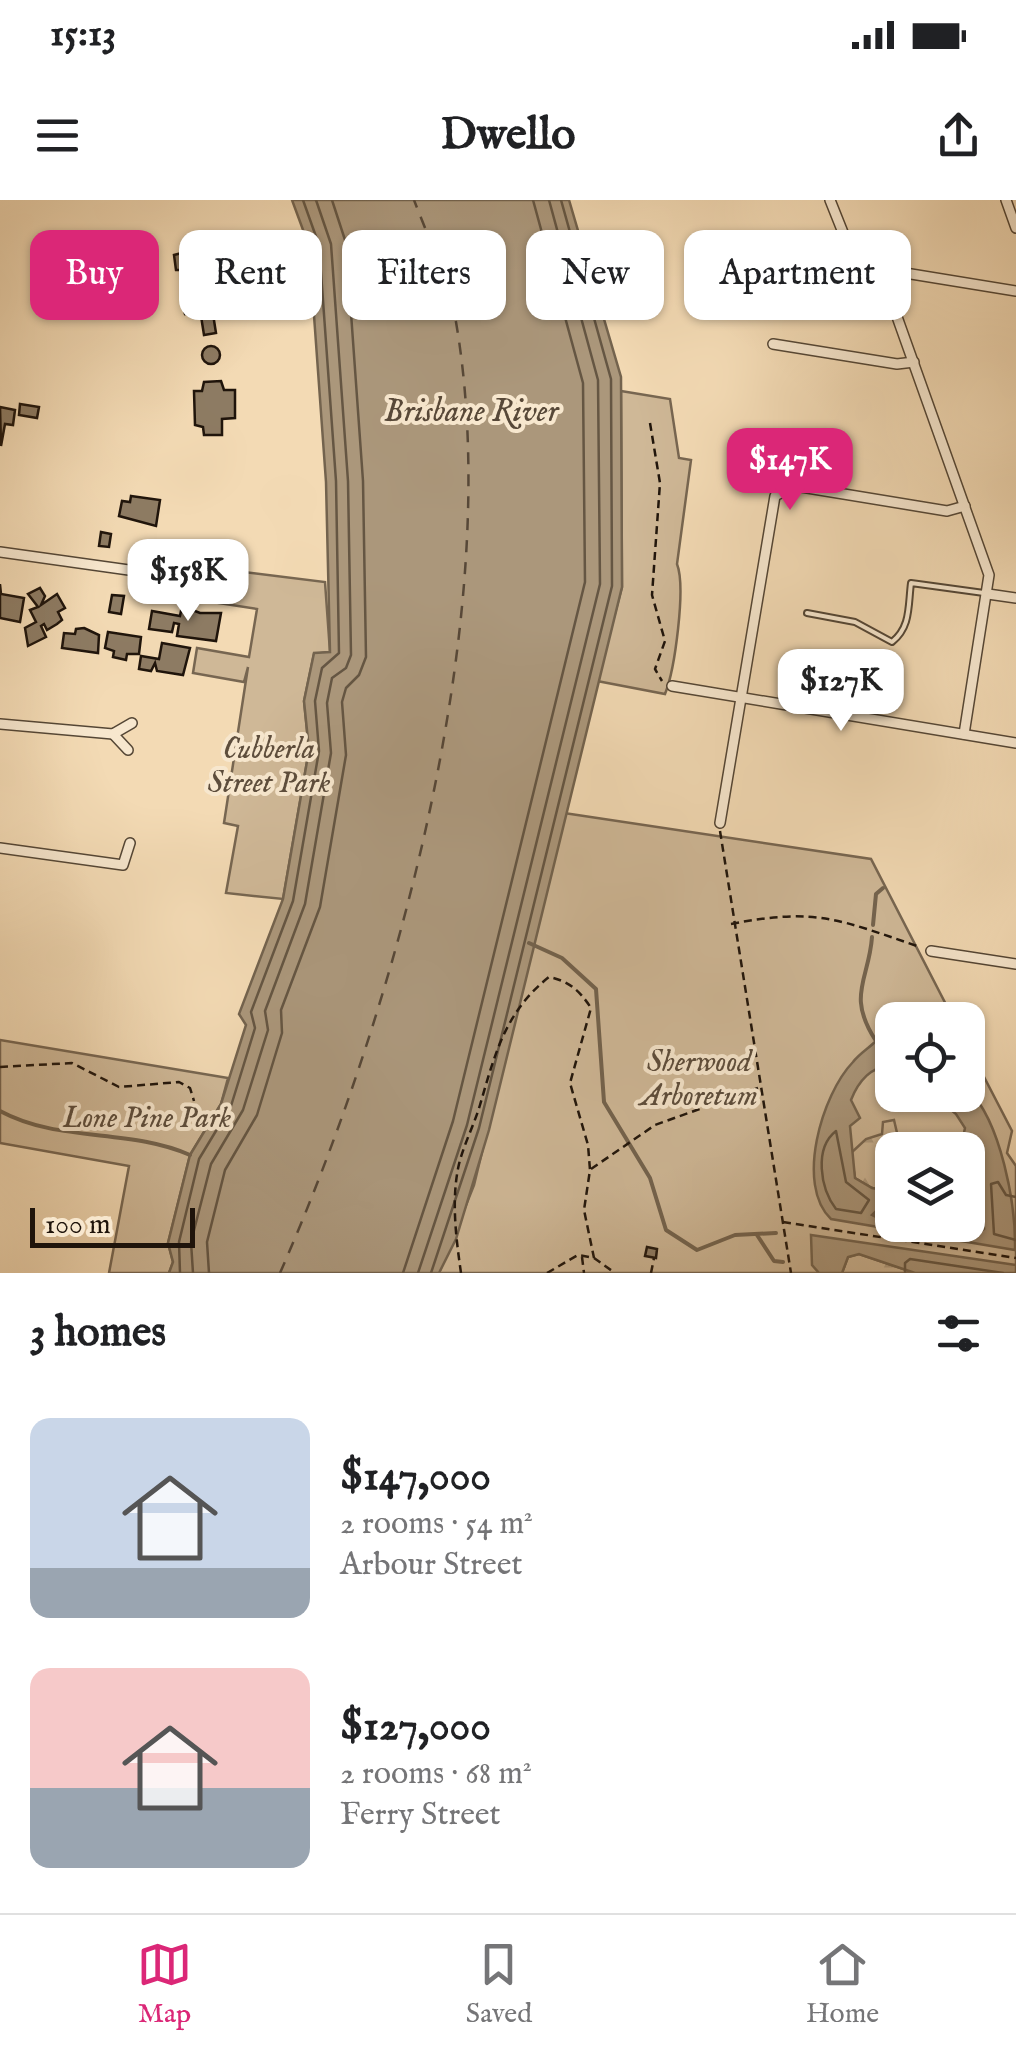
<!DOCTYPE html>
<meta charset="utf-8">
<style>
:root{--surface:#fff;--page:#f2f2f2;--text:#202124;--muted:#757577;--line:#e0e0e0;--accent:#db2777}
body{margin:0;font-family:"IM FELL English",serif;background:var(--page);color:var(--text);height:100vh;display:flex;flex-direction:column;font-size:38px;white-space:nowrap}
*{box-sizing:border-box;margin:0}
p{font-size:32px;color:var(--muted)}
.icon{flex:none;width:55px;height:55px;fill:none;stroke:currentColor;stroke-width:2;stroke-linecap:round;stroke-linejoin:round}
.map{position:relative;height:1073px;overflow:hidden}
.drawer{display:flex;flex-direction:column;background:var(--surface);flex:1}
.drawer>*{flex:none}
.guide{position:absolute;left:30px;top:30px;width:958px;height:90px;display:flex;gap:20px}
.buttons{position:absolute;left:875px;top:802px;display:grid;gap:20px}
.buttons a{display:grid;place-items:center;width:110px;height:110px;border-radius:20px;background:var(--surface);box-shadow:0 2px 8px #0004;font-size:50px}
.scale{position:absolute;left:30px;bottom:25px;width:165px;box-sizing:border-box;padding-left:10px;border:5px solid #1f140b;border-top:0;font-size:28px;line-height:35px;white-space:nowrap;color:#1f140b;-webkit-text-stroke:8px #f7e7ce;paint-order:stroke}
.price{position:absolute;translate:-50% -85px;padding:0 22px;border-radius:20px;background:#fff;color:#222;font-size:32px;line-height:65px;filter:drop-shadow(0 2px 5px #0008)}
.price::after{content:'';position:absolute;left:50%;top:60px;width:30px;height:22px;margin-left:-15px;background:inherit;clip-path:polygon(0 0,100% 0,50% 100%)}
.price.selected{background:var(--accent);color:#fff}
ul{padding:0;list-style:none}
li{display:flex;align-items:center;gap:30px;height:250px;padding:0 30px}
li span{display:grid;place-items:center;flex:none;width:280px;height:200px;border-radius:20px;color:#555}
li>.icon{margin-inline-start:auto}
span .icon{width:120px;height:120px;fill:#fffc;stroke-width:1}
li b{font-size:42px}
h2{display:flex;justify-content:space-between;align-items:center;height:120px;padding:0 30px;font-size:42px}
.chip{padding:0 35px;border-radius:20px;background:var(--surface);box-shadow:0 2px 8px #0004;font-size:35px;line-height:90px}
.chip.selected{background:var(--accent);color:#fff}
.status{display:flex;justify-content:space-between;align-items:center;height:70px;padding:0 50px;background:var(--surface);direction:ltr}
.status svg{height:28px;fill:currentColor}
header{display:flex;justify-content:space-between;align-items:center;height:130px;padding:0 30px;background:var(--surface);font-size:45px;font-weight:700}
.tab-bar{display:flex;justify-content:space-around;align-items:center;height:140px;border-top:2px solid var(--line);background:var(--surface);font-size:28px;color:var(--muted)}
.tab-bar a{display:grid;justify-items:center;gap:5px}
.tab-bar .selected{color:var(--accent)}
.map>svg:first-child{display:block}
</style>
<div class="status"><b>15:13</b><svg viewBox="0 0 49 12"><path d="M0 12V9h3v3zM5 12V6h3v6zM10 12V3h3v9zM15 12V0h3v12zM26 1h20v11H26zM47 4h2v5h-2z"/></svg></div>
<header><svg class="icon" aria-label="menu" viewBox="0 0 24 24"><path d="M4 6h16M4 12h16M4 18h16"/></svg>Dwello<svg class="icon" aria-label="share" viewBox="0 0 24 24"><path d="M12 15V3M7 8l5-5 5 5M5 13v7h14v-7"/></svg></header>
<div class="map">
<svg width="1016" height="1073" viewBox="0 0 1016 1073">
<defs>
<pattern id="forest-firs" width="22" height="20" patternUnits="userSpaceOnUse" patternTransform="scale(2.5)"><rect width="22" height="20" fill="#cfb897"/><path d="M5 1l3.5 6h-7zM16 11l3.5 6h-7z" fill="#b19d81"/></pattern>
</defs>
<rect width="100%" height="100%" fill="#f3dab4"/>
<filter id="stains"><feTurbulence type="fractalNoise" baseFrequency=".002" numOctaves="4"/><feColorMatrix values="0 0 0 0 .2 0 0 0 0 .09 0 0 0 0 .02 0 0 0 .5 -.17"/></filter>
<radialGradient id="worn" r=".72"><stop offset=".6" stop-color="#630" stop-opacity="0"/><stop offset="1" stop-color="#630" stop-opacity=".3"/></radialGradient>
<g fill="#cfb897" stroke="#776651" stroke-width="2.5" fill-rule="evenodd">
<path d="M621,191l49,8 9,59 12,2 -14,104c9,23 -2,105 -12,130l-68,-13 25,-94z"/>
<polygon points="178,364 325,382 330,452 314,454 304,501 309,550 283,699 226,693 238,626 224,623 248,467 244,482 193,473 197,448 249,457 257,409 173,396"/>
<path d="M564,613l307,46 83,161h-62v75h76v-49l44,85 -5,22 9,13v107h-577l35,-88zM892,950h76v75h-76z"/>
<polygon points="0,840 228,878 221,904 190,955 168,1043 173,1062 169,1073 109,1073 129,966 0,943"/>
</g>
<g fill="url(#forest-firs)" stroke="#776651" stroke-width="2.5">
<polygon points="894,920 901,950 892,950 892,1021 872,1014 889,1002 888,991 872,988 855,978 851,953 866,939 882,934 883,922"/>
<path d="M968,967c17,13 15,41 16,62l-8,6 -38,-10h30z"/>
<polygon points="859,1054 915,1073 842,1073 848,1057"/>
</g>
<g fill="#ab977b" stroke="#73634e" stroke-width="2.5">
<polygon points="292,0 569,0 621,177 622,387 489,930 456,1039 439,1073 169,1073 173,1062 168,1043 190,955 221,904 246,825 239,814 283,699 309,550 304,501 314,453 330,452 326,282 309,46"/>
<path d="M876,841l16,1v25c-20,-3 -34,15 -41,33l9,18 -10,8 5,52 17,10 17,3 2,6 -19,18 20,10h46l38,10 8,-6 -2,-34 -19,-58 2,-9 -9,-14 -23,-19h35v-6c33,33 48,115 47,161l-184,-31c-36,-34 -9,-125 22,-157 6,-8 16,-14 23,-21z"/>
<polygon points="811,1035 1016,1065 1016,1073 915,1073 859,1054 848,1057 842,1073 819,1073 812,1065"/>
</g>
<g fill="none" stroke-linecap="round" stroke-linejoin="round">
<g stroke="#655643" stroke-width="2.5">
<path d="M836,931l10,51 23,18 -8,13 -25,-4c-16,-21 -22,-61 0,-78z"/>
<polyline points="1016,997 1006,995 998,982 991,984 994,1034 1016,1040"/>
<polyline points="180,1073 179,1042 199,959 231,906 255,828 251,812 293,701 319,551 315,501 322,468 339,453 336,281 319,45 303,0"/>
<polyline points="193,1073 191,1042 211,964 243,910 268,830 265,811 305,704 331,553 327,503 332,478 346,468 351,455 348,281 331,44 316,0"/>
<polyline points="209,1073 207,1042 225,970 257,915 282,833 281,810 320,707 346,555 342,502 346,488 359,475 366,457 363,281 346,43 332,0"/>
<polyline points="403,1073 453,921 585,382 583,183 533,0"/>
<polyline points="418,1073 467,925 600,384 598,180 549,0"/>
<polyline points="431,1073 479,928 612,386 611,179 561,0"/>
<polyline points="905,1073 905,1063 910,1059 1003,1073"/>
</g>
<g stroke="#73634e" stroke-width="4">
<polyline points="873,725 876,694 883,688"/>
<path d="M872,737c-3,43 -26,58 4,104"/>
<polyline points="529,743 562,758 596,789 604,902 650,978 666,1030 697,1050 735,1035 776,1033"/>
<path d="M0,911c59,32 129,17 190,44"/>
<polyline points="757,1035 774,1061 783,1062"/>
</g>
<path stroke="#574838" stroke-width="2.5" stroke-dasharray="12 10" stroke-linecap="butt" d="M280,1073c117,-266 226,-661 176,-951 -8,-41 -27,-83 -42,-122"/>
</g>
<g fill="#8d7b63" stroke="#1f140b" stroke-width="2.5">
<polygon points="197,49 201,74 207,73 209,86 204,87 211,109 185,114 181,95 188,94 184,70 176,70 174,55"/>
<polygon points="119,52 126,66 101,79 94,65"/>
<polygon points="213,114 216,133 204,135 201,116"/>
<circle cx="211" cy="155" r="9"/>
<polygon points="221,181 224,190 235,190 235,218 222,219 222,235 204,235 203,227 195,225 194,191 202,191 204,182"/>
<polygon points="20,204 39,207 37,218 19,215"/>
<polygon points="0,207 15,210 13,225 5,224 1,246"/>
<polygon points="131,296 160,300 156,326 119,316 122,301 130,302"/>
<polygon points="101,332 111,334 109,347 99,346"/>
<polygon points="0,384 1,394 24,398 20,422 0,418"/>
<polygon points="40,388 45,396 41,405 57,394 65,408 58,412 62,420 57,424 47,430 44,424 41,426 46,437 28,446 25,428 36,422 30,410 38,407 28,394"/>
<polygon points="112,395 124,396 121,414 109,412"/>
<polygon points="182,406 200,413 221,413 216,441 177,436 179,424 174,423 172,432 149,429 152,411 180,416"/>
<polygon points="84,428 99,435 98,453 62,448 64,433 75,434 76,429"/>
<polygon points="108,432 141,437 139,454 127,454 126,460 113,457 114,451 105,448"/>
<polygon points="162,443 190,448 183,475 157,471 155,463 151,471 139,469 141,456 159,459"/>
<polygon points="647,1047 657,1049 656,1058 645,1056"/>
</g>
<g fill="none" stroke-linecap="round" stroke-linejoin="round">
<defs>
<path id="lane" d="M807,413l48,9 37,20c19,-15 16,-36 19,-59l73,10"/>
<g id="street">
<polyline points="830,0 856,65 1016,91"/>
<polyline points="1006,0 1016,28"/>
<polyline points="880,69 989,375 964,534"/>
<polyline points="773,144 897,164 914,162"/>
<polyline points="0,352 143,372"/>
<polyline points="988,394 1016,398"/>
<polyline points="672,486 1016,543"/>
<polyline points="0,524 113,534 132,523"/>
<polyline points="113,534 128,550"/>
<polyline points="720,623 775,296 795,286 947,311 965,306"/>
<polyline points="0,648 123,665 130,643"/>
<polyline points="931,751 1016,764"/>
</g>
</defs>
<use href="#lane" stroke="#544635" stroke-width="8"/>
<use href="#street" stroke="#544635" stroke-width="12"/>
<g stroke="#1f140b" stroke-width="2.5" stroke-dasharray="8 5" stroke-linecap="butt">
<polyline points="650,223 660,283 652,395 665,441 655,469 662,481"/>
<polyline points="720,631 791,1073"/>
<path d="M731,724c86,-17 109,-4 189,23"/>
<polyline points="0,867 72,863 119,887 179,882 190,888 194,901"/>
<polyline points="591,969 655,925 758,888"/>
<polyline points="783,1022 1016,1058"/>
<polyline points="582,1057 584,1073"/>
<path d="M461,1073c-5,-35 -10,-74 -2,-109 5,-20 15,-39 21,-59 15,-51 25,-93 69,-128 20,4 31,14 42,31l-21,75 18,62 2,25 -6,40 10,48"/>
<polyline points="547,1073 578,1055 594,1058 615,1073"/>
<polyline points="651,1073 654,1058"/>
</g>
<use href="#lane" stroke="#f7e7ce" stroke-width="4"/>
<use href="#street" stroke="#f7e7ce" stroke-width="9"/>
</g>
<g text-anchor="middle" stroke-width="8" stroke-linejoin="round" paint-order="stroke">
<g font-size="30" font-style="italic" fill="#5d4d3c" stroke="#f7e7ce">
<text x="269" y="558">Cubberla<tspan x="269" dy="34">Street Park</tspan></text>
<text x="699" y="871">Sherwood<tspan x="699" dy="34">Arboretum</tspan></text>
<text x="147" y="927">Lone Pine Park</text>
</g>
<g font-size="32" font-style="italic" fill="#574838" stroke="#f7e7ce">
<text x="471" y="221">Brisbane River</text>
</g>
</g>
<rect width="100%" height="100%" filter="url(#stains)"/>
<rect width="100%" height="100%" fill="url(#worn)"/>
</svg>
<div class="buttons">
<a><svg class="icon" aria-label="locate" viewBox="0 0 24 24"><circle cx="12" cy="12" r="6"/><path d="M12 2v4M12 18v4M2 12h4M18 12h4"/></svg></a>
<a><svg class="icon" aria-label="layers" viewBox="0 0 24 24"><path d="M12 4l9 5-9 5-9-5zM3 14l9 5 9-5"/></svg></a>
</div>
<div class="scale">100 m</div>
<b class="price selected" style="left:790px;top:313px">$147K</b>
<b class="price" style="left:188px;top:424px">$158K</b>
<b class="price" style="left:841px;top:534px">$127K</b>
<div class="guide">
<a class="chip selected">Buy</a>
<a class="chip">Rent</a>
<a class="chip">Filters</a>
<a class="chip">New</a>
<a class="chip">Apartment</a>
</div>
</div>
<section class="drawer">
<h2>3 homes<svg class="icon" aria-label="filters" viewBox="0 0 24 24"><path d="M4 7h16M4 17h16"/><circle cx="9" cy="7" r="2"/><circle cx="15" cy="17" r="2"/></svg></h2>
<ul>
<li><span style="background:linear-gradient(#c9d6e8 75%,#9aa5b1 0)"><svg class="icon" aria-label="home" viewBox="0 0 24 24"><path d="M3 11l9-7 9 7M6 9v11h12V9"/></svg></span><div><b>$147,000</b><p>2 rooms · 54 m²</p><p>Arbour Street</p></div></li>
<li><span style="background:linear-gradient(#f6c9c9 60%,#9aa5b1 0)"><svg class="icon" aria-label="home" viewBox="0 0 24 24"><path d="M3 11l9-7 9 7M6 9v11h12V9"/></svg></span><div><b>$127,000</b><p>2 rooms · 68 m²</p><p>Ferry Street</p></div></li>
</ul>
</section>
<nav class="tab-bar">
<a class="selected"><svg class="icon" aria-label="map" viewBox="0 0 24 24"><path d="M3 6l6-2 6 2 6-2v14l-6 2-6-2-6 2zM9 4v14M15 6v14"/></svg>Map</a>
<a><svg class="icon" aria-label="saved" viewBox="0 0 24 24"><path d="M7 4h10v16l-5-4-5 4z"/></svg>Saved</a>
<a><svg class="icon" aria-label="home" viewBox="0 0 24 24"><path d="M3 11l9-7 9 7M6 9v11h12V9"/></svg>Home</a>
</nav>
